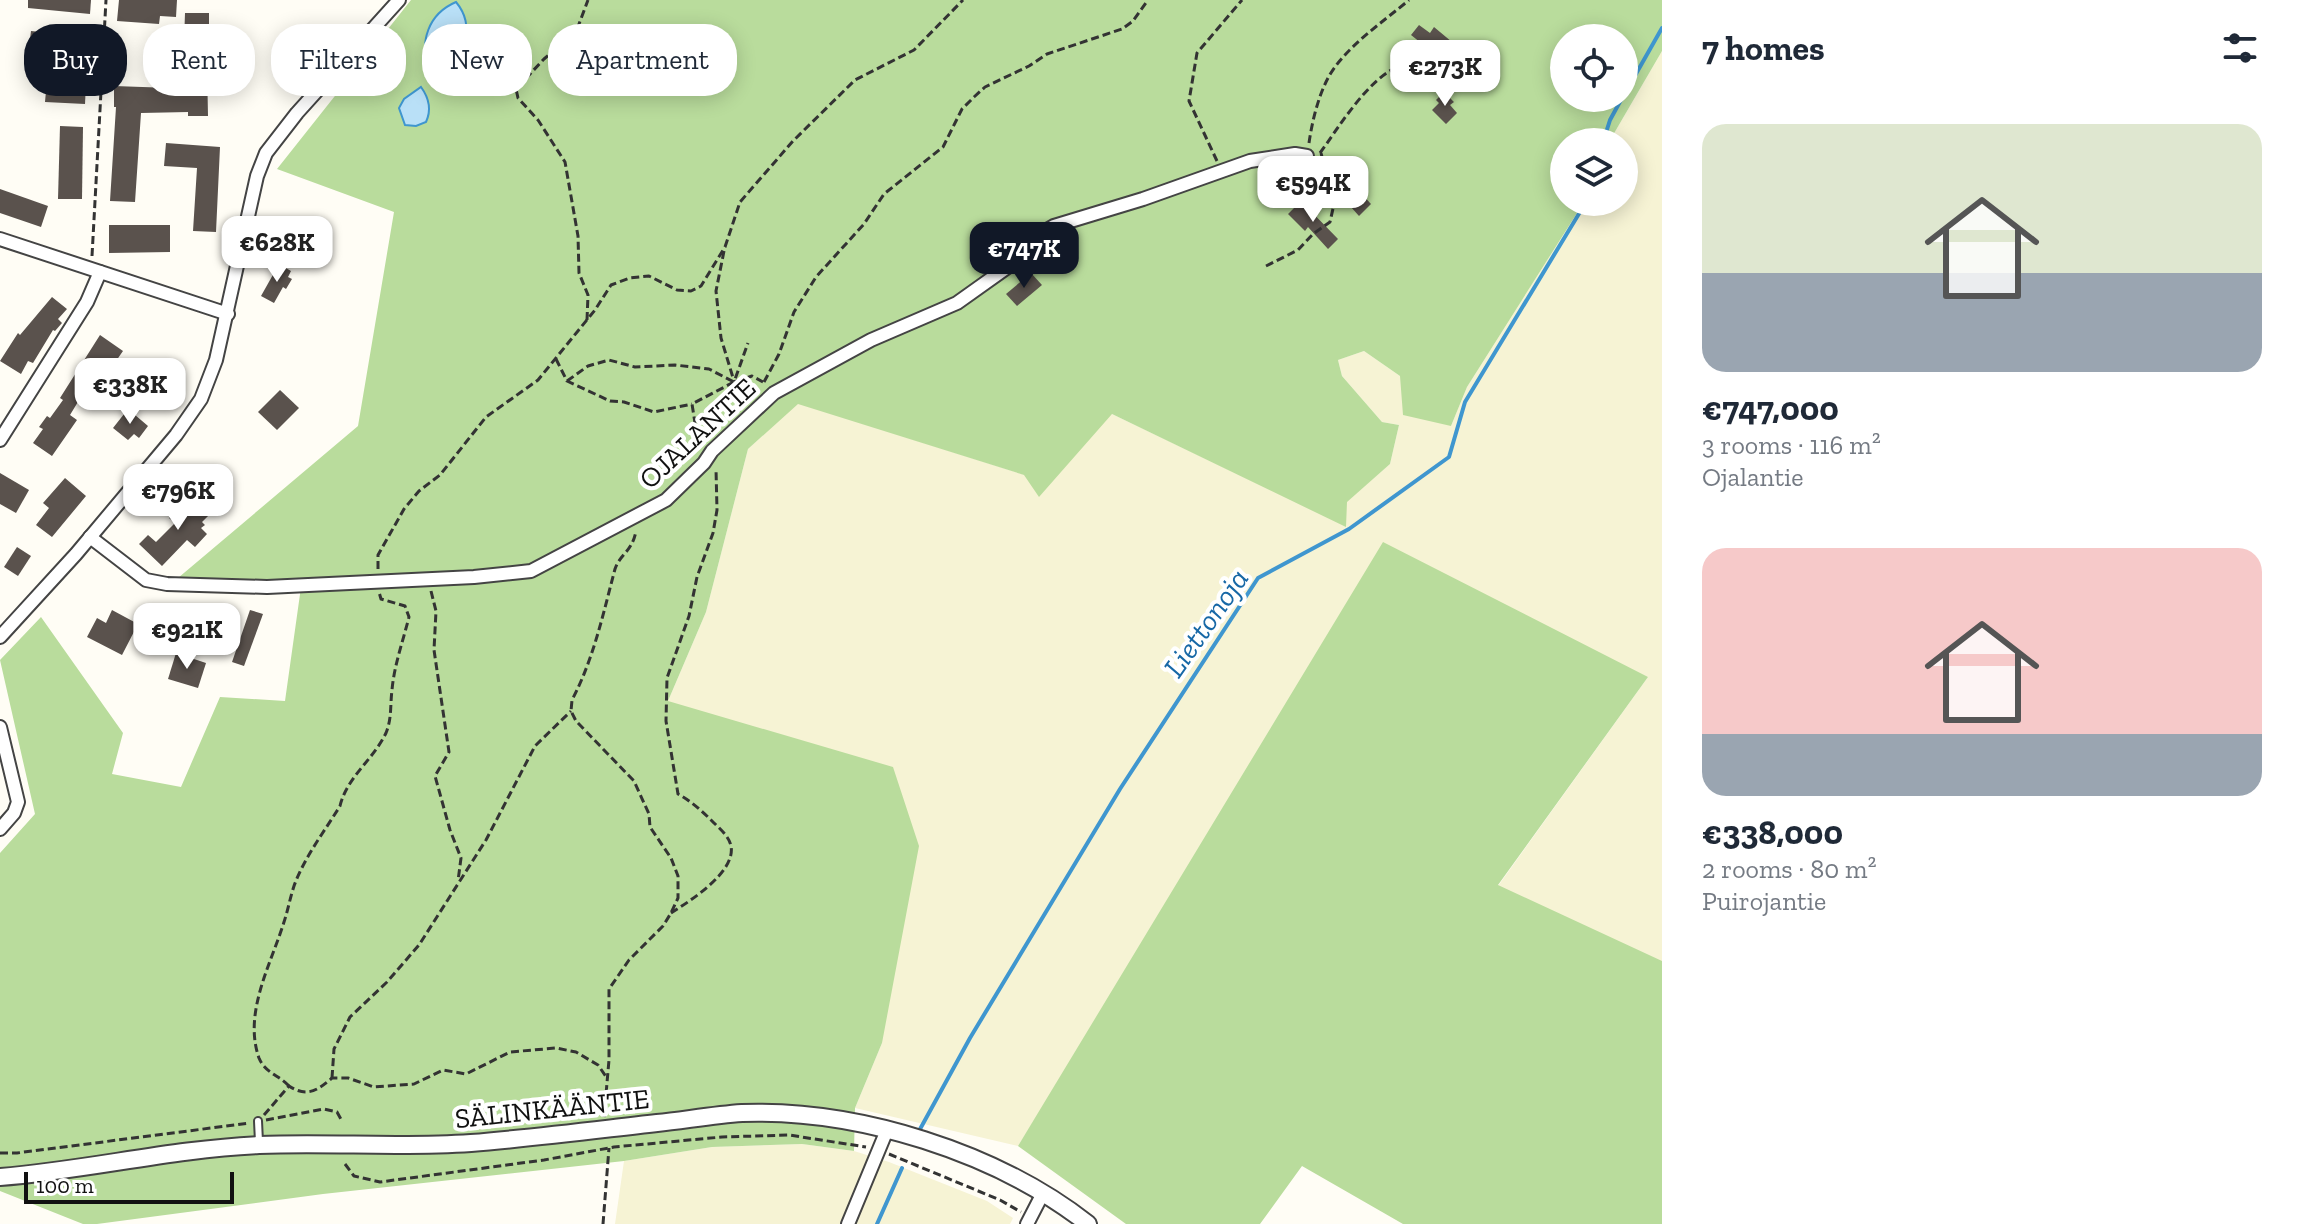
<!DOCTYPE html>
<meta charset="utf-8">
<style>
:root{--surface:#fff;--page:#f6f6f7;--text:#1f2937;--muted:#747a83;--accent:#111827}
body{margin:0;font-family:"Zilla Slab",serif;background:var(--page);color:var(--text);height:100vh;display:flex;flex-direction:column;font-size:30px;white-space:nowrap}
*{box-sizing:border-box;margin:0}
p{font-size:26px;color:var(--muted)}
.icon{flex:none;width:44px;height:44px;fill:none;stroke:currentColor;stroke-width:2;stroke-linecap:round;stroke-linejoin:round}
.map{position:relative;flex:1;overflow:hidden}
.side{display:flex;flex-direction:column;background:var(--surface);width:640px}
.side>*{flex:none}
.top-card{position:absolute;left:24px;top:24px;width:760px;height:72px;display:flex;gap:16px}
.tools{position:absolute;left:1550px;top:24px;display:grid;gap:16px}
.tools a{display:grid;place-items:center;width:88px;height:88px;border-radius:50%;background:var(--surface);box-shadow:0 4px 20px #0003;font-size:40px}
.scale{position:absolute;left:24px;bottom:20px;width:210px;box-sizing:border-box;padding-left:8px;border:4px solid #111;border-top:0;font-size:22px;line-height:28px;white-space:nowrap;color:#111;-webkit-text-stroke:6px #fff;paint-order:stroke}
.price{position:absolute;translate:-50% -68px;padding:0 18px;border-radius:16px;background:#fff;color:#222;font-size:26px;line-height:52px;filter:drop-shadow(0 2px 4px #0008)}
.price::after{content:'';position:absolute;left:50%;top:48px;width:24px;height:18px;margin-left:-12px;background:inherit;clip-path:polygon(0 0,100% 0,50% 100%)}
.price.current{background:var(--accent);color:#fff}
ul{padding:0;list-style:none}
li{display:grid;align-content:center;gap:16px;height:424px;padding:0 40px}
li span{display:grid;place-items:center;height:248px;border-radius:24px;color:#555}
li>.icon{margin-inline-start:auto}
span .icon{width:144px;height:144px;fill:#fffc;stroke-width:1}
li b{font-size:34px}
h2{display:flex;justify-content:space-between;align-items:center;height:96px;padding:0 40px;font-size:34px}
.pill{padding:0 28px;border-radius:32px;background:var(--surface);box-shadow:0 4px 20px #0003;font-size:28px;line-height:72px}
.pill.current{background:var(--accent);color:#fff}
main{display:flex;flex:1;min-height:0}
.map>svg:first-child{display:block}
</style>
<main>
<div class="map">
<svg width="1662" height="1224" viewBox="0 0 1662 1224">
<rect width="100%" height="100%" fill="#fffdf5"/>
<g fill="#f6f3d4">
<polygon points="1662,51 1662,999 1498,886 1648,677 1205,850 1018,1146 855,1108 882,1043 668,701 706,612 748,449 798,403 1025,475 1112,414 1346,526 1346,502 1390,464 1399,425 1382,422 1342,376 1338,360 1364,351 1400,376 1451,426 1467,387 1584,202 1624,202 1624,142 1609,142"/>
<polygon points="802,1144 854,1151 889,1162 987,1201 1013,1218 1010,1224 615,1224 624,1161 712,1147"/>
</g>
<g fill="#b9dc9c" fill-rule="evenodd">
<path d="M411,0h1251v51l-53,91h-45v60h20l-117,185 -16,39 -48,-11 -3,-39 -36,-25 -26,9 4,16 40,46 17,3 -9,39 -43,38 -1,25 -234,-113 -73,83 -15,-22 -226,-71 -50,45 -42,163 -38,89 225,66 26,79 -37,197 -27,65 -1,43 -52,-7 -90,3 -88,14 -301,33 -226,30h-14l-83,-33v-338l35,-39 -35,-154 41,-43 82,116 -11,41 69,13 39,-90 65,4 17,-121 -124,-2 180,-152 36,-214 -117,-43zM1564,38h60v60h-60z"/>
<polygon points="1383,542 1648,677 1498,885 1662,961 1662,1224 1403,1224 1302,1166 1260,1224 1126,1224 1018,1146"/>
</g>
<g fill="#b9e0f7" stroke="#3f96cf" stroke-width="2">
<path d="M456,2c20,24 9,56 -16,71l-11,-3c-10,-28 -1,-56 27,-68z"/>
<path d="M421,87c8,11 11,22 5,35l-10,4 -11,-1 -6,-17 5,-9z"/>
</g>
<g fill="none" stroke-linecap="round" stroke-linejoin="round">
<g stroke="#3f96cf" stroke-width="4">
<polyline points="1624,95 1662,28"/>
<polyline points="1603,142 1610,120 1622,98"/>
<polyline points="919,1131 970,1038 1120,789 1258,578 1349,529 1449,457 1465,402 1580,212 1583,202"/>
<polyline points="877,1224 902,1168"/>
</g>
</g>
<g fill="#5a524d">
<polygon points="28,0 91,0 90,14 28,8"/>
<polygon points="119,0 177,0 176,17 160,16 159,24 117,21"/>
<polygon points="185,13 209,13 209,38 204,38 204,66 207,66 208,116 188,116 188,112 141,113 135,202 110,201 116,107 114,107 114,86 171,88 172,42 184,43"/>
<polygon points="1419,25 1430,33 1434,27 1452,42 1440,58 1411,35"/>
<polygon points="31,31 88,37 86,62 28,56"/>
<polygon points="47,80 86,83 85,104 45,102"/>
<polygon points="1444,92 1454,102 1450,105 1457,113 1446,124 1432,110 1439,103 1436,100"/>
<polygon points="60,126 83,127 82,199 58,199"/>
<polygon points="166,143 220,147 216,232 193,231 197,168 164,166"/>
<polygon points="1346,177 1371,204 1359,216 1334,188"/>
<polygon points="0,189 48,206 41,227 0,213"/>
<polygon points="1301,201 1338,239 1328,249 1308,227 1305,231 1288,214"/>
<polygon points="109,225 170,225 170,252 109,253"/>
<polygon points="279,264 291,271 288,277 292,279 286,289 283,287 274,303 261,296"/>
<polygon points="1031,273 1042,285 1017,306 1006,294"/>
<polygon points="52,297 67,309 58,319 62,323 55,331 53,330 33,363 28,361 21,374 0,361 18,333 20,335"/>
<polygon points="100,335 123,351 98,387 90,382 70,415 77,420 52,456 33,443 43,429 39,427 47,416 50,418 63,400 60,398"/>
<polygon points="280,390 299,408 277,430 258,412"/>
<polygon points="128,409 148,426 139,438 134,434 128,440 113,428"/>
<polygon points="0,473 29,490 16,513 0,504"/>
<polygon points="65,478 86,496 52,537 36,525 49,508 43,503"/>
<polygon points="190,496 209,515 202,522 205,525 201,528 207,534 195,547 187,540 162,566 139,544 148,535 156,542 175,523 169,518"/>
<polygon points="17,547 31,556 18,576 4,567"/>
<polygon points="112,610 138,624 122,655 87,637 97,618 106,623"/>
<polygon points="250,610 263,614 244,666 232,662"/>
<polygon points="176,653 206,663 198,688 168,679"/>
</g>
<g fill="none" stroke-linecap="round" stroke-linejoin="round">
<defs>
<polyline id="service" points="258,1121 259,1142"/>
<g id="minor">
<polyline points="0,239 228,314"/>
<polyline points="0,440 87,302 100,272"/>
<polyline points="90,537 146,580 167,584 267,587 474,577 531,571 666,500 704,463 712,451 774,393 871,340 957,303 1016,261 1030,240 1054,226 1143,199 1250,161 1295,154 1307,156"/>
<polyline points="0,637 76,554 176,435 201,399 216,360 257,176 266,153 297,113 399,0"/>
<polyline points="0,727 18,802 14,813 0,829"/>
<polyline points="848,1224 887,1130"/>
<polyline points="1027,1224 1043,1193"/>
</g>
<path id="tertiary" d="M0,1177c87,-7 172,-28 259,-32 70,-3 140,3 212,-2 62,-5 124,-13 186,-20 28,-3 57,-8 85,-10 116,-4 254,39 346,111"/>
</defs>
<use href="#service" stroke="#444" stroke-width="10"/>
<use href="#minor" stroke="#444" stroke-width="16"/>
<use href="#tertiary" stroke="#444" stroke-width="20"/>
<g stroke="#333" stroke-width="3" stroke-dasharray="8 4" stroke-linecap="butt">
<path d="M1309,143c3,-21 9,-46 19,-65 16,-30 55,-56 81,-78"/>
<path d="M1320,153c19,-26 49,-76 80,-87 7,-2 17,-1 25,-1"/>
<polyline points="1217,161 1189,101 1197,53 1242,0"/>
<polyline points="724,251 716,291 721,338 734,381"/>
<polyline points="92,256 106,0"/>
<polyline points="1266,266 1298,250 1313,234 1330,222 1334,204 1321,153"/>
<polyline points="587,320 588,295 579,273 578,236 565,162 538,120 518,98 516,89 544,59 576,32 588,0"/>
<polyline points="556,359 567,381 610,401 624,402 654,412 692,404"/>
<polyline points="567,381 588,366 609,360 635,367 675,365 709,369 734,382"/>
<polyline points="734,382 752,376 763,382"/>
<polyline points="764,382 779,354 794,312 816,277 864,224 884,194 943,147 962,109 974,97 985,87 1029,66 1047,54 1122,29 1133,21 1148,0"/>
<polyline points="699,448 692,404 734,382 748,343"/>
<polyline points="378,569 378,555 404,509 419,491 440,475 486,417 538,380 595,310 611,285 630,278 649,276 677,290 691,291 701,286 725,247 740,202 793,141 855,80 914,50 963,0"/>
<polyline points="431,591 436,611 434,650 449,752 435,776 450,830 461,858 458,881"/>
<path d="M671,913c19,-12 65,-41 60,-67 -2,-10 -12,-18 -19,-25 -10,-10 -21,-20 -34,-27l-12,-73 1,-43 22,-62 8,-39 16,-44 4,-23 -1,-41"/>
<polyline points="332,1078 334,1049 350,1017 387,982 419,945 486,840 535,746 571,711"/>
<path d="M289,1086c-10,-11 -24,-13 -30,-28 -16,-45 12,-94 25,-136 4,-12 6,-24 10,-36 10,-28 30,-54 46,-80 7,-29 33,-46 46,-73 6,-15 4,-27 6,-43 2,-24 11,-49 17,-73l-4,-11 -24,-7 -2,-7"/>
<path d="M264,1115l25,-29c18,12 29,4 43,-8h16l26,9 40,-3 29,-14 23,4 44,-22 46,-4 20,4 22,13 9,13"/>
<path d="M604,1117l5,-57v-71l20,-29 34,-34 8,-13 7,-15v-22l-7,-18 -21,-31 -1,-13 -15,-33 -58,-60 -5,-10 1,-11c22,-42 31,-86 43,-131 5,-15 17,-17 21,-38"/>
<polyline points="266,1120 324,1109 337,1112 342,1121"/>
<polyline points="0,1153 17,1153 250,1123"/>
<polyline points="889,1154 1000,1200 1021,1212"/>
<polyline points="345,1164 354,1176 380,1182 544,1160 614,1147 722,1137 789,1135 866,1147"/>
<polyline points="603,1224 609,1148"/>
</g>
<use href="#service" stroke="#fff" stroke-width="6"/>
<use href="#minor" stroke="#fff" stroke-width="12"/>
<use href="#tertiary" stroke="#fff" stroke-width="16"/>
</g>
<g text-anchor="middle" stroke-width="8" stroke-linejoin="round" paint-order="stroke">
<g font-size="28" fill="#111" stroke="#fff">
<text transform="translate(697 433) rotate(-43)" y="10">OJALANTIE</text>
<text transform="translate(552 1108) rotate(-6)" y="10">SÄLINKÄÄNTIE</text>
</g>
<g font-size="30" font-style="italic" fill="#1768a6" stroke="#fff">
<text transform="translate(1206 623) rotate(-55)" y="10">Liettonoja</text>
</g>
</g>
</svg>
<div class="tools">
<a><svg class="icon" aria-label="locate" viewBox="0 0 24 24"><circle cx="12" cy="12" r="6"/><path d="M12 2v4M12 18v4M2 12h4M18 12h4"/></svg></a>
<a><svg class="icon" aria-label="layers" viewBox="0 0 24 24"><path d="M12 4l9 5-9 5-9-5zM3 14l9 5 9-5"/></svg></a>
</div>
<div class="scale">100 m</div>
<b class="price" style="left:1445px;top:108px">€273K</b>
<b class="price" style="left:1313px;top:224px">€594K</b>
<b class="price" style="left:277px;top:284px">€628K</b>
<b class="price current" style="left:1024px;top:290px">€747K</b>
<b class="price" style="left:130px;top:426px">€338K</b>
<b class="price" style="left:178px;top:532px">€796K</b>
<b class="price" style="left:187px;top:671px">€921K</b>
<div class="top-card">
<a class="pill current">Buy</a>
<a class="pill">Rent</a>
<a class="pill">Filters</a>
<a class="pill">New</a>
<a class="pill">Apartment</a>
</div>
</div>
<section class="side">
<h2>7 homes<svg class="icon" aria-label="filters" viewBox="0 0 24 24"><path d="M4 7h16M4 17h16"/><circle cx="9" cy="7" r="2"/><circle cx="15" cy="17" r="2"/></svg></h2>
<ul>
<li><span style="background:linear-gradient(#dfe7d0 60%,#9aa5b1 0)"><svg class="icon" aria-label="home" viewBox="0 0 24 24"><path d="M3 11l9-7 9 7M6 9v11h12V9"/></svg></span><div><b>€747,000</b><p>3 rooms · 116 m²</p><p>Ojalantie</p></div></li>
<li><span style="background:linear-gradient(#f6c9c9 75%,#9aa5b1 0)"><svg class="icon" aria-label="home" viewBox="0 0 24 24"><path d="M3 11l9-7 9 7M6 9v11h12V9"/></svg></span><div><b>€338,000</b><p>2 rooms · 80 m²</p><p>Puirojantie</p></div></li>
</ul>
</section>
</main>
